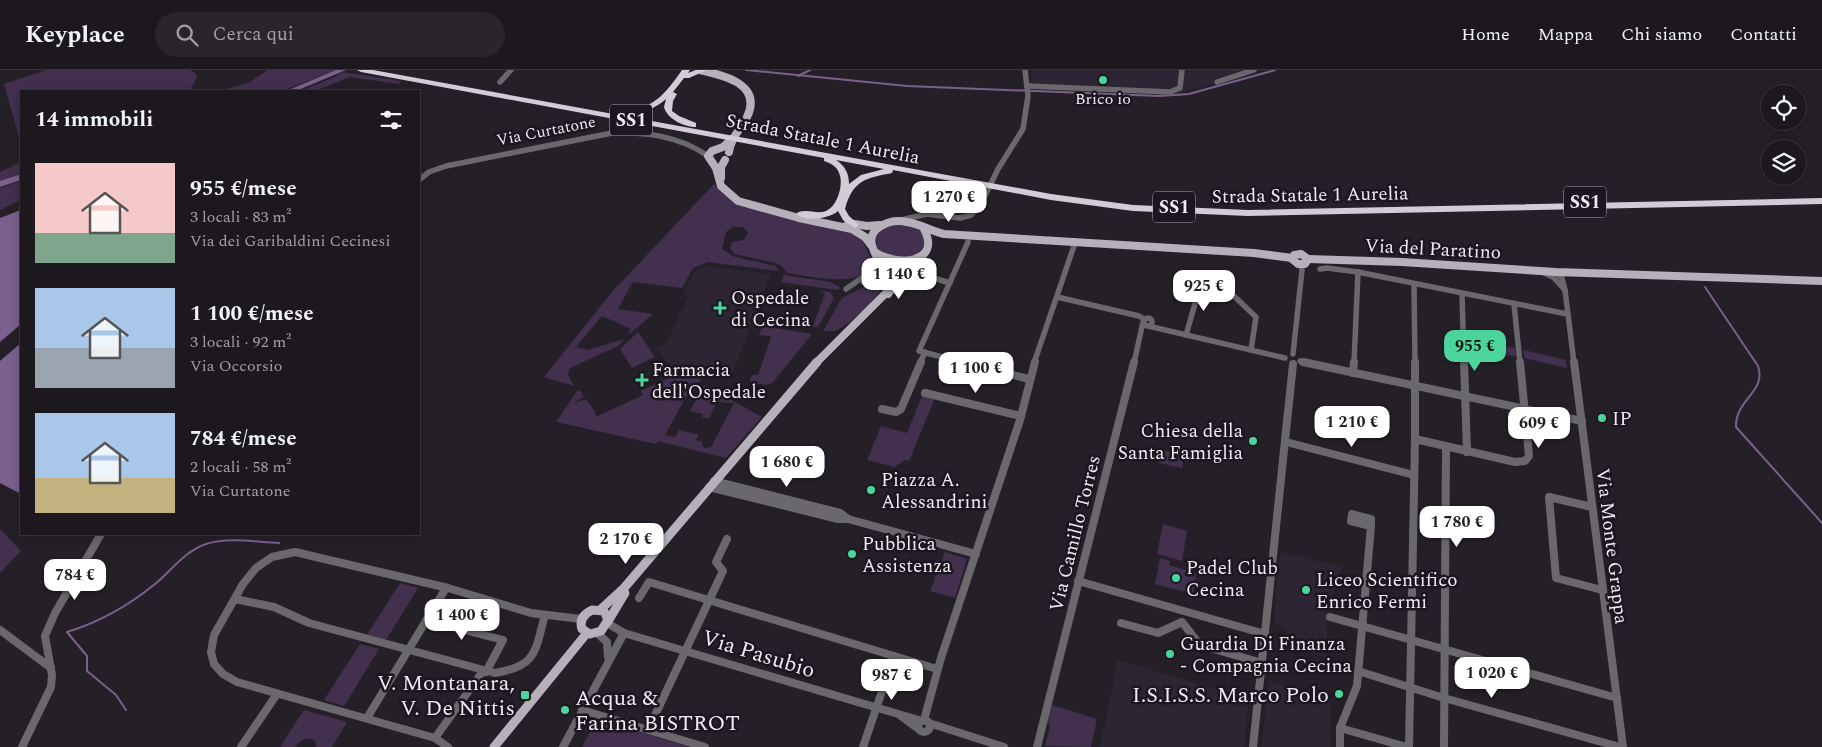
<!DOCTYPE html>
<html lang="it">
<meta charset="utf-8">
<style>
:root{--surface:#1c181e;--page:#29252b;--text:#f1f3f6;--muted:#a0a0a4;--line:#3a373c;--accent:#4bd49b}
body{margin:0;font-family:Spectral,serif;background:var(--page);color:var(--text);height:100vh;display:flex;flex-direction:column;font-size:19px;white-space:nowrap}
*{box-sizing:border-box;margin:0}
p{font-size:16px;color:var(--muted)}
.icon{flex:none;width:28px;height:28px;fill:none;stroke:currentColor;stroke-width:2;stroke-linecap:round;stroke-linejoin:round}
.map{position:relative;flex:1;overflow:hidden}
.panel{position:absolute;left:20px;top:20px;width:400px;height:445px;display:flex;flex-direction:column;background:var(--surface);border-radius:0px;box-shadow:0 2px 12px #0003,0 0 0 1px var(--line)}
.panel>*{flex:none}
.controls{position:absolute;left:1761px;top:15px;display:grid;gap:10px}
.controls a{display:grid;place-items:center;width:45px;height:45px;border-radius:50%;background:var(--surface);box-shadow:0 2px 12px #0003,0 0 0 1px var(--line);font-size:25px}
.price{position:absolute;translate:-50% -42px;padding:0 11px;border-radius:10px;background:#fff;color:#222;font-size:16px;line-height:32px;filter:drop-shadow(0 1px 2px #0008)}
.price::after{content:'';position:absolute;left:50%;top:30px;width:15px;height:11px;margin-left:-8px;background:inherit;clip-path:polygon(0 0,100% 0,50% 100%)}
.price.active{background:var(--accent);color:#111}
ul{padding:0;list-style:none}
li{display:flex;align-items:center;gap:15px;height:125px;padding:0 15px}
li span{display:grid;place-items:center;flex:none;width:140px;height:100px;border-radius:0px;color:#555}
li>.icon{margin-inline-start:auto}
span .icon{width:60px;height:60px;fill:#fffc;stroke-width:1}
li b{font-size:21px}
h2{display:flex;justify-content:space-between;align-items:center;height:60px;padding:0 15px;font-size:21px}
header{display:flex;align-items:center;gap:30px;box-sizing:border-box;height:70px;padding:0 25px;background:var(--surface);border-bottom:1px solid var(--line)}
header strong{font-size:24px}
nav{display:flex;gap:28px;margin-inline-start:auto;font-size:18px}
.search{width:350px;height:45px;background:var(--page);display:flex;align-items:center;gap:12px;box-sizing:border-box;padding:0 18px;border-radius:28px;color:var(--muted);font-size:19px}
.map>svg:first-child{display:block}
</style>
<header>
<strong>Keyplace</strong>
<div class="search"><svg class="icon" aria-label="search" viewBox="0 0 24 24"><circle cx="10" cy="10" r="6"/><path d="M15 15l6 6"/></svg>Cerca qui</div>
<nav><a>Home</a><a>Mappa</a><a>Chi siamo</a><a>Contatti</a></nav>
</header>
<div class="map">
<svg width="1822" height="677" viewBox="0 0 1822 677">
<rect width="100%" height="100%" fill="#252028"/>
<g fill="#2d2533">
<polygon points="1032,0 1263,0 1175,24 1031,17"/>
<polygon points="705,196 771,204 731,307 676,300 665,291 657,278 666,274 689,225 683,223 694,202"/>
<polygon points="1280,482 1342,497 1327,543 1327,588 1285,574 1287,558 1274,553"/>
<polygon points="1118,590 1249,629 1244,677 1100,677"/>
<polygon points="1269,611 1330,629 1330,677 1261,677"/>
</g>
<g fill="#42304e">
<polygon points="47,0 189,0 194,2 197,7 190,21 21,21 21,74 4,14"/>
<polygon points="268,0 336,0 282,21 220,21 250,12"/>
<polygon points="342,2 401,11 399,14 350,7 315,21 300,21 335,7"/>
<polygon points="21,92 21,104 0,112 0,102"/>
<polygon points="21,111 21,130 0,140 0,118"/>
<path d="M714,114l20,17 116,29 11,8 11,22 -3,10c-18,17 -60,6 -82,3l-5,-7 -6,-3 -42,-9 -4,-6 2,-6 12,-2 4,-7 -5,-6h-10l-7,5 -4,17 13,8 41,9 2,5 -70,-9 -15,6 -11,20 -49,-6 -15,27 35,5 -21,18 -5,2 4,-5 -29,-13 -26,31 11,3 38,-11 -7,7 -50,23 2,2 -3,2 7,13 -30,-9 67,-84z"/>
<path d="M900,152l20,5 8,11 -6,14c-21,8 -26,10 -45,-3l-2,-12 6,-8z"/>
<polygon points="784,205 831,212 841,218 837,220 781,212"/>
<path d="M874,212h5l4,2c-2,13 -36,43 -48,47 -3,1 -9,0 -12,0l19,-33z"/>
<polygon points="819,221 830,222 834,228 818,257 808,257 807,256 813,256 825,223"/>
<polygon points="762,256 812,264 773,312 766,315 751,312 750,310 752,305 758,305 771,268 770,266 759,265"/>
<polygon points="638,262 655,287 632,298 620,279"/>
<polygon points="1467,268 1515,278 1516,287 1467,277"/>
<polygon points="1524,280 1566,290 1567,298 1524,288"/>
<polygon points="681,305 701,309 691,326 687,325 665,365 675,367 679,360 699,365 696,370 702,372 702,375 705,378 711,377 734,333 717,332 709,348 702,347 703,344 690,341 704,315 762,347 726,388 658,371 656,374 556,352 577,321 580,320 584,327 575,332 575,333 586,329 595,342 595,345 598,346 643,325 641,321 670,307"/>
<polygon points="922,326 934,330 909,391 904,390 895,397 867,390 881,356 907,363"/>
<polygon points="1162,380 1184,386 1182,398 1159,393"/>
<polygon points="1163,454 1187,461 1182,491 1157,484"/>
<polygon points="0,459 21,481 0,503"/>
<polygon points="945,482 967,489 955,528 930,521"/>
<polygon points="1160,488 1170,491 1169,495 1196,503 1193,524 1155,514"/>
<polygon points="400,513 418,518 386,570 367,565"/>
<polygon points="360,574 379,579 344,636 324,630"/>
<polygon points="1052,635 1097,649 1091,677 1045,676 1050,656 1048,651"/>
<path d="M304,640l43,12 -15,25h-16l-1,-7c-8,-4 -15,0 -20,7h-15z"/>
<polygon points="597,649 689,677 582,677"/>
</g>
<g fill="#7b608c">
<polygon points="21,140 21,254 0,272 0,148"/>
<polygon points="21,273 21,424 0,413 0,291"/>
</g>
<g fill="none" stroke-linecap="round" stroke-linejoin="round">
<g stroke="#7b608c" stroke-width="2">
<polyline points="746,0 907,16 1159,26 1189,24 1275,0"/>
<polyline points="798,6 810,0"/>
<path d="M1705,217l53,79c9,26 -23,33 -22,61l86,96"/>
<path d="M126,640l-10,-15 -29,-24v-15l-20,-24c33,-10 61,-26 88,-48 16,-13 30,-33 51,-40 23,-7 49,-2 73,-1"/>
</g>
<g fill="#7b608c" fill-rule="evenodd">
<polygon points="336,0 346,0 296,21 286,21"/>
<polygon points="21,104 21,110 0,117 0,111"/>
</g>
<g stroke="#6b686d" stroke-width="5.5">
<polyline points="500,12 511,0"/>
<polyline points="1217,12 1254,0"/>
<polyline points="1027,16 1170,22 1180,18 1182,0"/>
<path d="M419,110l10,-8 17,-6 166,-33c35,-1 67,3 96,23"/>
<polyline points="1570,123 1585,145"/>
<polyline points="901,150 927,144 960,148 971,145 980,136 998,99 1023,59 1028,26 1025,0"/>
<polyline points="912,197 911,201 950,213"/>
<polyline points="1320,199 1327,198 1358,202 1567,244"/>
<polyline points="1542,202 1553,207 1565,220"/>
<polyline points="1556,202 1562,208 1565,220 1574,293"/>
<polyline points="863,212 885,204"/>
<polyline points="1414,214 1415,293"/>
<polyline points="1200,218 1234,226 1256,247 1251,280"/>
<polyline points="846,219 872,201 878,189"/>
<polyline points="1462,224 1464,293"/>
<polyline points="1057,227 1139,246 1144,249"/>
<polyline points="1514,234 1520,293"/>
<circle cx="1148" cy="252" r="4"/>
<polyline points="1148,256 1285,288"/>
<polyline points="1186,265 1201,213"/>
<polyline points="1293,284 1302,200 1301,194"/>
<polyline points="1300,291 1309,293"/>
<polyline points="920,293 925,282"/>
<polyline points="965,293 919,281 968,172"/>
<polyline points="1034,293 1075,173"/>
<polyline points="1134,293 1143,252"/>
<polyline points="1354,293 1358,202"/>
</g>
<g stroke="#6b686d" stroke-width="8">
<polyline points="961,292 1029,309"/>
<polyline points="1303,292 1582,351"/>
<polyline points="1464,292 1467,382"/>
<polyline points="1574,292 1623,677"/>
<polyline points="1353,303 1354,292"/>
<polyline points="925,323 1021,346"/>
<polyline points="882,339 896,342 901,339 921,292"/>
<polyline points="1415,369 1515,392 1525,391 1529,386 1520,292"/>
<polyline points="1286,372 1414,405"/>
<polyline points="714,411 840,443 848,449 976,484"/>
<polyline points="709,417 838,449 848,449"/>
<polyline points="1592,437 1549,427 1556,508 1602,520"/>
<polygon points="1352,444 1371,449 1371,456 1351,451"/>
<polyline points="1078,511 1265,564"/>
<polyline points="639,528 649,512 937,599"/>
<path d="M235,529l39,8 35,16 186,50c43,-7 40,-23 50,-58"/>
<polyline points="1330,547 1617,628"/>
<polyline points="426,550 503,570 486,602"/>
<polyline points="607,553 624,563 922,651"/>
<polyline points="1121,553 1158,563 1182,552 1200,575 1262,593"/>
<polyline points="0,560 51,598"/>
<polyline points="597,563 607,572 608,587"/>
<polyline points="1358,601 1444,628 1620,677"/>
<polyline points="582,640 705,677"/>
<polyline points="901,646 920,660"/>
<polyline points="367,648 446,518"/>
<polyline points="924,650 941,588 1020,350 1035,292"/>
<circle cx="924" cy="656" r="6"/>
<polyline points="929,653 1004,677"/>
<polyline points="1340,658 1407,677"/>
<polyline points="648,660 723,501 716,492 727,469"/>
<polyline points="435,668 483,601"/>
<polyline points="22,677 51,617 52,605 45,566 55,543 101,464"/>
<polyline points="241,677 277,624"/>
<polyline points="448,677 435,668 237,612 223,604 214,594 211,582 214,565 243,514 256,498 272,487 295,482 448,518 531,543 581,549"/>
<polyline points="563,677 624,563"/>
<polyline points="863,677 894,586"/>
<polyline points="1037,677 1134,292"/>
<polyline points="1253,677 1293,294"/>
<polyline points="1340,677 1340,658 1357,616 1371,456"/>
<polyline points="1409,677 1415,369 1415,292"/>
<polyline points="1444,677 1446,377"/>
</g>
<g stroke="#b5b0b9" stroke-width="8">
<path d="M700,0c23,5 63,14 47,47 -6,12 -16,20 -18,35"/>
<polyline points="733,68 723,77 712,81 708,86 716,98 721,116 738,131 799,148 852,159 865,167 871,175"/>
<polyline points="721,108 721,97 725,90"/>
<polyline points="848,153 867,156 880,155"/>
<path d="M876,183c21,13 66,11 48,-24"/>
<polygon points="1301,184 1308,189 1305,194 1298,194 1292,189 1294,185"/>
<polyline points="1308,189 1402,192 1556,202 1822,211"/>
<polyline points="888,224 917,188"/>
<path d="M816,293l72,-72c4,-23 -34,-50 -7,-65 8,-5 17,-6 26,-4 13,2 24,9 37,12l310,19 38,5"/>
</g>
<g stroke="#b5b0b9" stroke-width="9">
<path d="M592,540l12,1 4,9 -7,11 -11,3 -8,-5c-3,-9 2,-15 10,-19z"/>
<polyline points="600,540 624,518 817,292"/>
<polyline points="607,553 625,523"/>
<polyline points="494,677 587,563"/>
</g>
<g fill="#d3ccd8" fill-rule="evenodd">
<path d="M357,0h16l678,124 82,11 115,5 574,-12v6l-574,12 -115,-5 -82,-11 -158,-30 -1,3c-26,5 -39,7 -47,36l4,7 10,9 -4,3 -12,-8 -5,-9c-9,8 -33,11 -42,3 7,-7 21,1 30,-3 12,-5 18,-28 13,-38 -2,-7 -9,-10 -15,-12v-3l-463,-86zM836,90l48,9 -23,6 -12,9c0,-11 -4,-18 -13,-24z"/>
<path d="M682,0h8l-2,3 8,-3h11l-18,8h-5l-11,14 4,2 -4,7 -1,10 7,5 17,7v4c-12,0 -29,-8 -32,-20l2,-8c-12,11 -38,22 -54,12 6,-4 16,-1 23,-2 22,-3 35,-22 47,-39z"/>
</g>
</g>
<g fill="#4bd49b" stroke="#1b161f" stroke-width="2">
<circle cx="1103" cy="10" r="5"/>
<path d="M717.5 230.5h5v5h5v5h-5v5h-5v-5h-5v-5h5z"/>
<path d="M639.5 302.5h5v5h5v5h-5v5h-5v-5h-5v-5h5z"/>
<circle cx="1602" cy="348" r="5"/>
<circle cx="1253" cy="371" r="5"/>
<circle cx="871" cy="420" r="5"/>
<circle cx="852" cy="484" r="5"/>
<circle cx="1176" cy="508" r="5"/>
<circle cx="1306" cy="520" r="5"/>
<circle cx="1170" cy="584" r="5"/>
<circle cx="1339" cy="624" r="5"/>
<rect x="520" y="620" width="10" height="10" rx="2.5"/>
<circle cx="565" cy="640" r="5"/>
</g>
<g text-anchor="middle" stroke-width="5" stroke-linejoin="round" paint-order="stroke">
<g font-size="16" fill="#efebf1" stroke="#1b161f">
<text x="1103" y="34">Brico io</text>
</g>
<g font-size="16" fill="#efebf1" stroke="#1b161f">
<text transform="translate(546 60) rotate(-11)" y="6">Via Curtatone</text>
</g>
<g fill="#1b161f" stroke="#afabb2" stroke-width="1">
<rect x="610" y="34.5" width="42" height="31" rx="4"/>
<rect x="1564" y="116.5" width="42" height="31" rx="4"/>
<rect x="1153" y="121.5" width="42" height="31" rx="4"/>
</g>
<g font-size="18" font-weight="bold" fill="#efebf1">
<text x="631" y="56">SS1</text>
<text x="1585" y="138">SS1</text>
<text x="1174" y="143">SS1</text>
</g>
<g font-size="19" fill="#efebf1" stroke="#1b161f">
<text transform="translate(823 68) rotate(11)" y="7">Strada Statale 1 Aurelia</text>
<text transform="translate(1310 124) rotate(-1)" y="7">Strada Statale 1 Aurelia</text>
<text transform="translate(1433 178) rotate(3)" y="7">Via del Paratino</text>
<text transform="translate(1074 463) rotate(-76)" y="7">Via Camillo Torres</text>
<text transform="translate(1613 476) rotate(83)" y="7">Via Monte Grappa</text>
</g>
<g font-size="19" fill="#efebf1" stroke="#1b161f" text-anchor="start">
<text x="731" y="234">Ospedale<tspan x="731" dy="22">di Cecina</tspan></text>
<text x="652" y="306">Farmacia<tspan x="652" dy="22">dell'Ospedale</tspan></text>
<text x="1612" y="355">IP</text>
<text x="1243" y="367" text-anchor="end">Chiesa della<tspan x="1243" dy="22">Santa Famiglia</tspan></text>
<text x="881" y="416">Piazza A.<tspan x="881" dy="22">Alessandrini</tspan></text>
<text x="862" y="480">Pubblica<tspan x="862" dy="22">Assistenza</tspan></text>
<text x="1186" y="504">Padel Club<tspan x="1186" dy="22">Cecina</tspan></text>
<text x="1316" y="516">Liceo Scientifico<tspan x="1316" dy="22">Enrico Fermi</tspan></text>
<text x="1180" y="580">Guardia Di Finanza<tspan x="1180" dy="22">- Compagnia Cecina</tspan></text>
</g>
<g font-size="22" fill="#efebf1" stroke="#1b161f">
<text transform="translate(759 583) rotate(17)" y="8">Via Pasubio</text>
</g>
<g font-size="22" fill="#efebf1" stroke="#1b161f" text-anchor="end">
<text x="515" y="620">V. Montanara,<tspan x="515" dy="25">V. De Nittis</tspan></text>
<text x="1329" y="632">I.S.I.S.S. Marco Polo</text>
<text x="575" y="635" text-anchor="start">Acqua &amp;<tspan x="575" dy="25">Farina BISTROT</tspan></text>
</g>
</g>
</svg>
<div class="controls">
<a><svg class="icon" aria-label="locate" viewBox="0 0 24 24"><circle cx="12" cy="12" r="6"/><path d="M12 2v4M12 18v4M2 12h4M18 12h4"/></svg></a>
<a><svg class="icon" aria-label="layers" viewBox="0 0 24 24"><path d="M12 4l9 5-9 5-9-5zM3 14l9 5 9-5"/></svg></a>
</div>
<b class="price" style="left:949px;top:153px">1 270 €</b>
<b class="price" style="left:899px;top:230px">1 140 €</b>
<b class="price" style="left:1204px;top:242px">925 €</b>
<b class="price active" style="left:1475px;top:302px">955 €</b>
<b class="price" style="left:976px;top:324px">1 100 €</b>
<b class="price" style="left:1352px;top:378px">1 210 €</b>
<b class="price" style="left:1539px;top:379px">609 €</b>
<b class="price" style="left:787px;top:418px">1 680 €</b>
<b class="price" style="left:1457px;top:478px">1 780 €</b>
<b class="price" style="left:626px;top:495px">2 170 €</b>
<b class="price" style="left:75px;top:531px">784 €</b>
<b class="price" style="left:462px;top:571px">1 400 €</b>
<b class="price" style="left:1492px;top:629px">1 020 €</b>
<b class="price" style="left:892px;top:631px">987 €</b>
<section class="panel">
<h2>14 immobili<svg class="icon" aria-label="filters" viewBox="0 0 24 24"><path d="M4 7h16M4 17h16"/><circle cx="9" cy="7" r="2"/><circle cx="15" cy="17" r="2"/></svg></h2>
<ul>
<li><span style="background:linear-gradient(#f6c9c9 70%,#7fa58c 0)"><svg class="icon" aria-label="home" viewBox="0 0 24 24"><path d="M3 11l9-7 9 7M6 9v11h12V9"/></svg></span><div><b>955 €/mese</b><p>3 locali · 83 m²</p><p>Via dei Garibaldini Cecinesi</p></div></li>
<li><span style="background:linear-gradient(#a9c7e8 60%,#9aa5b1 0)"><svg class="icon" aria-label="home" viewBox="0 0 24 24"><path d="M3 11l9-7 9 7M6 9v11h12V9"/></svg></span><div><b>1 100 €/mese</b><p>3 locali · 92 m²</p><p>Via Occorsio</p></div></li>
<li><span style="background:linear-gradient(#a9c7e8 65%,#c2b280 0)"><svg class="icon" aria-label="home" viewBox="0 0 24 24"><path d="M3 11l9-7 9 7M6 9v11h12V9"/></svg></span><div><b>784 €/mese</b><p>2 locali · 58 m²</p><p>Via Curtatone</p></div></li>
</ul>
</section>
</div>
